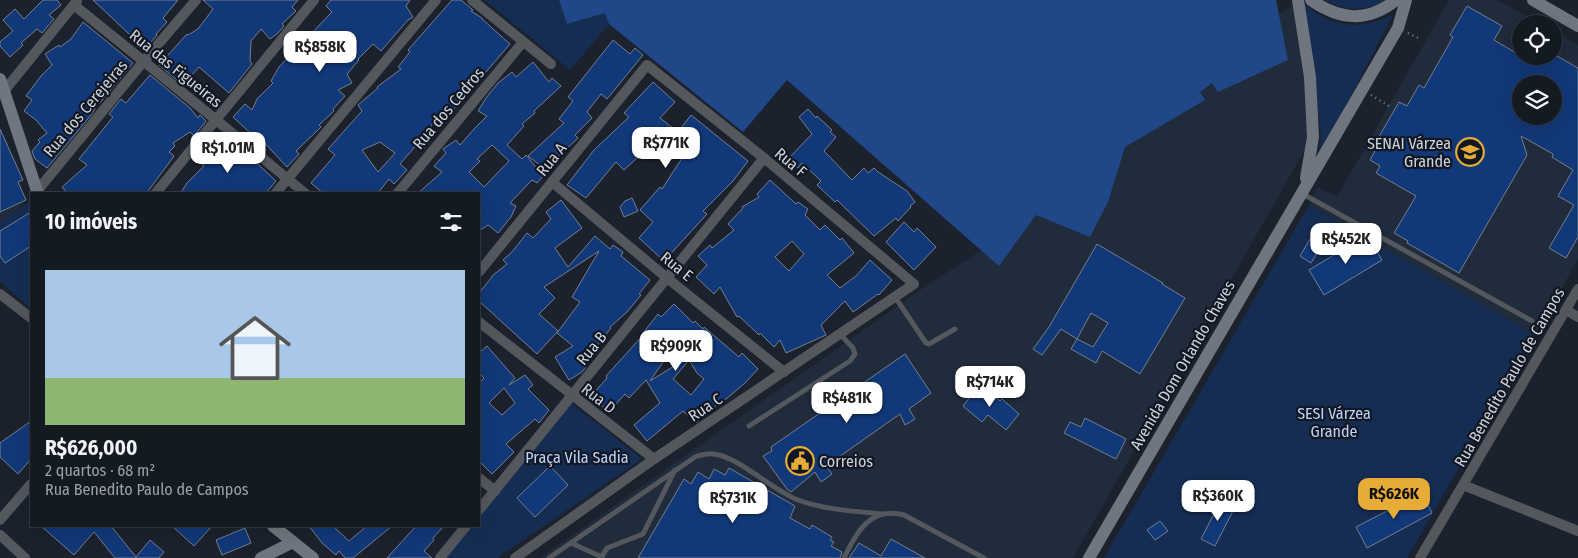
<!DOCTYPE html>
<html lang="pt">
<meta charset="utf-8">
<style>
:root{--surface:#141a22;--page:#1d232a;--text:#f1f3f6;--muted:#9da1a5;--line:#333840;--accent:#e7ac37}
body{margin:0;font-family:"Fira Sans Condensed",sans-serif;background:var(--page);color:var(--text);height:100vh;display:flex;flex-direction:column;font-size:19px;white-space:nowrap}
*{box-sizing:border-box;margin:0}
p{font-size:16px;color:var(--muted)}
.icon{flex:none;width:28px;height:28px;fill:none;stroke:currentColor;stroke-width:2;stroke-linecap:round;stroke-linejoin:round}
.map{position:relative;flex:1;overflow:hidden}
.panel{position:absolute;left:30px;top:192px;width:450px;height:335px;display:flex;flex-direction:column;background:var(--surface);border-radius:0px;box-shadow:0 5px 20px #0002,0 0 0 1px var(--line)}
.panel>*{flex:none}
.buttons{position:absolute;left:1512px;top:15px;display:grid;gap:10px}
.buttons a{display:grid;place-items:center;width:50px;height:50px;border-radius:50%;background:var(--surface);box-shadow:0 5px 20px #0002,0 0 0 1px var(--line);font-size:25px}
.price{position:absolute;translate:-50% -42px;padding:0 11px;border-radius:10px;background:#fff;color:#222;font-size:16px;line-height:32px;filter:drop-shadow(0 1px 2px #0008)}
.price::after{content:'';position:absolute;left:50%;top:30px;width:15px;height:11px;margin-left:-8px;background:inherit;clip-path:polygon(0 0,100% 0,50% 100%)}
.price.on{background:var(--accent);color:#111}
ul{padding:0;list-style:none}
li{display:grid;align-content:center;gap:10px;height:265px;padding:0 15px}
li span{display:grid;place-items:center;height:155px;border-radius:0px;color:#555}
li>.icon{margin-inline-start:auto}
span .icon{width:90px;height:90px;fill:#fffc;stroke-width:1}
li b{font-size:21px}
h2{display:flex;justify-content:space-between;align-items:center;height:60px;padding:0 15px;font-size:21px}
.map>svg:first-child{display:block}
</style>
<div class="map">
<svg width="1578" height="558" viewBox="0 0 1578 558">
<rect width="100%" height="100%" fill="#1b222d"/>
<g fill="#202b3b" fill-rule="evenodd">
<path d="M1449,0h48l44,24h-20v32h33v-25l24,14v214l-43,76 -226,-130 9,-18 19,10zM1521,84h33v32h-33z"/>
<polygon points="1294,4 1306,82 1309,132 1307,146 1073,558 540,558 920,290 1005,235 991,211"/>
<polygon points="0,137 24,205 0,223"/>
</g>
<g fill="#162d53">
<polygon points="485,0 559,0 567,24 605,13 609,24 570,70"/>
<path d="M1325,0h60c-21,11 -38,12 -60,0z"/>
<path d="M1304,4c31,25 53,26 89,11l-74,142 2,-21z"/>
<polygon points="31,201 31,308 0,282 0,223"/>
<polygon points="1309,205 1535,335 1407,558 1104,558"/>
<polygon points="571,403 642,459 497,558 446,558 471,526 479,526 479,517"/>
</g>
<polygon fill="#204889" points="559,0 1276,0 1288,60 1218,92 1212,83 1200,92 1205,100 1125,147 1108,202 1090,237 1036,215 999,266 787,80 743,132 609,24 605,13 567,24"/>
<g fill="#113878" stroke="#767f8d" fill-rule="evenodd">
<polygon points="43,0 57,0 61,5 49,15 54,19 42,33 37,29 21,43 23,45 10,57 0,46 0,42 13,31 3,20 15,9 24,19"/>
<polygon points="93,0 178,0 163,18 167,22 156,34 157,35 145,49"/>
<polygon points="203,0 298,0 292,7 296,11 282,24 284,26 278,33 270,39 261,29 251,41 250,61 252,64 229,93 199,67 183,85 159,65 187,34 188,35 198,29 213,9"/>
<polygon points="331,0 410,0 406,6 413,17 408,20 381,51 373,44 358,59 359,60 347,74 352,83 338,90 345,96 333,109 334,111 319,125 321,127 296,151 299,154 287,167 260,138 258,140 233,117 245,104 252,110 257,99 273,83 271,81 279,67 294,51 288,43 293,36 295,39 301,34 306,39 332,12 326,6"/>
<path d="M452,0h9l12,10 -2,1 11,7v1l28,25 -24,28 -25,24 2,2 -12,14 -4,-3 -12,11 -10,16 5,6 -6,6 -5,-6 -19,22 7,6 -13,14 -5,-5 -12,15h-53l-13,-11 24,-28 -7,-6 34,-38 -4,-6 20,-17 -1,-1 24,-18 -3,-2 12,-15 -2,-2zM380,142l15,11 -17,19 -16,-22z"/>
<path d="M1467,6l35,20 -8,14 27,16h36l21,12v169l-12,21 -17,-10 25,-43 -16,-9 15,-26 -21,-13 1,-3 -32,-18 6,19 -68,118 -52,-30 1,-2 -14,-8 22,-37 -40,-23 4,-7 -10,-6 10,-18 -3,-2 22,-38 8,4 12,-21 5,3 29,-51 -3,-2zM1521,84h33v32h-33z"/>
<polygon points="83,22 133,63 99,104 98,103 92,114 47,168 35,159 32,151 40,142 38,140 47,133 36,120 24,111 32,100 26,96 41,76 52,65 45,54 59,45 60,47 71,39"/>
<polygon points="613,40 630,54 635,48 643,55 607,99 601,94 587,112 592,118 575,135 578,138 545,169 528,156 564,123 559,119 573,101 568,97"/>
<path d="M533,62l16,20 3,-4 9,8 -27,25 1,2 -13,11 2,2 -17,19 15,14 4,-4 17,21 -6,7 -5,-3 -22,23 6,3 -5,11 -13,16 -10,-8 -9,6v-37h-62l25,-22 -8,-6 12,-13 -3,-4 13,-9 4,5 15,-17 12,-12 -9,-5 8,-13 12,-15 14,-11 4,5zM492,145l17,16 -25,26 -15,-15 11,-11 -3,-2z"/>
<polygon points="150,75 190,108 198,118 200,115 206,121 194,136 190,132 173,143 175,146 169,152 174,156 146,194 68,194 62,187 87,165 79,159 113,117 109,114 121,99 126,103"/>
<polygon points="653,82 675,102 660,118 678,132 691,115 748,161 733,181 703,211 707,214 664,261 639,238 653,222 640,210 660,187 662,189 686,152 672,141 666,148 652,136 650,138 648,136 632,151 638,157 624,170 616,162 586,198 567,185 594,150 629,117 624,113"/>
<polygon points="808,109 816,118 817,116 832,130 830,132 836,137 824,151 852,180 864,168 868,173 874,168 878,172 907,191 915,202 910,206 911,207 898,221 896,218 874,236 837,200 835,202 817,185 821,181 802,163 798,168 788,159 812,134 799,117"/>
<polygon points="0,129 23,180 18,182 26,200 0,212"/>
<polygon points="225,139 245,155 246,153 276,181 265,194 180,194 187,183 204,166 195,158 207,146 214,152"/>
<path d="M770,180l26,24 2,-2 10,7 -3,6 15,15 5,-5 15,15 2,-2 12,15 -27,22 13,13 16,-12 14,-16 22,20 -13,15 -1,-1 -25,18 -8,-11 -24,24 5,10 -40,18 -6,-13 -6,7 -14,-14 -1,2 -20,-19 -2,1 -17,-30 -6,7 -18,-17 11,-12 -9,-9 12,-11 2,3 22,-18 -6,-6 15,-16 -1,-1 17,-10 -2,-3zM792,241l12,13 -15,17 -14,-14z"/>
<polygon points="632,198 638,211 624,217 620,207 625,201"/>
<polygon points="561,200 582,228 555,248 568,267 595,236 610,249 613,245 623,252 621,256 650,280 639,294 641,295 627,312 610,327 611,328 583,363 586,367 582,372 569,380 555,357 573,346 557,333 580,302 572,297 599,251 544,287 555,298 539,314 558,331 537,354 479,301 479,293 492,277 492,276 507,264 503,260 512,252 527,233 533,238 551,219 546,212"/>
<polygon points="31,212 31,246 5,263 0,256 0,231"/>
<polygon points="904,222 914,232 917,228 936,247 914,270 886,242"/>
<polygon points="1319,224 1330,231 1311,263 1300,256"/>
<polygon points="1367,235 1382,260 1324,295 1309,270"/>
<polygon points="1097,244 1163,283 1162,284 1185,298 1140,374 1102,351 1096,363 1071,349 1077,339 1093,347 1108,323 1091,313 1077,339 1061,329 1042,355 1033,349 1049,327"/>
<path d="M674,304l19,19 2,-2 8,8 1,-2 35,30 3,-4 16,16 -13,14 -19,16 -16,11 -1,-2 -13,15 -13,-12 -36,30 -13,-16 26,-22 -14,-23 -17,18 -4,-4 -16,18 -18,-16 16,-18 -1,-2 38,-42 -1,-1 15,-19 3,3zM684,332l16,18 -50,31zM689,360l8,13 7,6 -13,16 -18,-16z"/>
<path d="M487,346l28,32 -6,7 16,-10 8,10 -5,4 21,21 -10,13 -4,-4 -29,25 8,8 -22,22 -13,-13v-78l5,-5 -5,-5v-20zM504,388l11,15 -13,12 -13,-12z"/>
<polygon points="905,354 931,393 909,409 915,419 905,425 900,414 826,466 832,474 821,482 815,472 791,492 787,489 763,456 772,451 771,447"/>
<polygon points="979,385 1000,401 1002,399 1019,414 1006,430 988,415 982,422 963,406"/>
<polygon points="1085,418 1126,439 1116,459 1064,433 1070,422 1081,427"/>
<polygon points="31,421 31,459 18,474 0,457 0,443"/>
<polygon points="550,466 568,485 535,517 517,498"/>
<polygon points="729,468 795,506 790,518 810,529 812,525 832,537 830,540 834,542 831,546 842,552 840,558 638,558 684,479 691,484 698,472 709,479 714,469 725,475"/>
<polygon points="1422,493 1432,513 1367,548 1356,527"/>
<polygon points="1222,498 1236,505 1215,546 1201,539"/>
<polygon points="1160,521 1168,531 1155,540 1147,530"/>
<polygon points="41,526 111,526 136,557 150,540 164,552 159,558 115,558 94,532 74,555"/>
<polygon points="172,526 212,526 194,546"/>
<polygon points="309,526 333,526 349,541 367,526 392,526 353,558 345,558 339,551 336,555 322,543"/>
<polygon points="416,526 444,526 433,538 434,540 424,551 432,558 387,558"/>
<polygon points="245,528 251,543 222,555 216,540"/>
<polygon points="891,539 925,558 849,558 859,543 881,556"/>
</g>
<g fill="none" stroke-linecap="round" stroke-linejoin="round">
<g stroke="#7c828c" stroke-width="2.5" stroke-dasharray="1 4" stroke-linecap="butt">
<polyline points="1408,33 1418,38"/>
<polyline points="1371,95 1389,106"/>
</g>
<g stroke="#54585d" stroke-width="5">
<polyline points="1301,193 1532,321"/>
<polyline points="895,297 926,343 929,344 955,329"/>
<polyline points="749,426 850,361 855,354 853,348 840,334"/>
<polyline points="571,543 602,557"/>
<path d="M549,558l146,-101c6,-2 12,-4 19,-3 25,3 58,36 84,46 27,10 57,11 84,14"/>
<polyline points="601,558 607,548 643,534 675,470"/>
<path d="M844,558c13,-26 26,-52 60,-43l80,43"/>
</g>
<g stroke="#54585d" stroke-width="10">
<polyline points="472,0 551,64"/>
<polyline points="74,5 215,119 306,194"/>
<polyline points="4,91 77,1"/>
<polyline points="552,182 667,278 784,372"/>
<polyline points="37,191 143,62 196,0"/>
<polyline points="155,194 314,0"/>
<polyline points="275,194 436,0"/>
<polyline points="397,194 523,42"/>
<polyline points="479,272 647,65 764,158 914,284 654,459 515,558"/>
<polyline points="0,294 31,318"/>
<polyline points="1566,310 1578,317"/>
<polyline points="479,322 654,459"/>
<polyline points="479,478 495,491"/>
<polyline points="1463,485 1578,531"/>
<polyline points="479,510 764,158"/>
<polyline points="0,520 31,484"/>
<polyline points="0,535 25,558"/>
<polyline points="440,558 466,526"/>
<polyline points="1420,558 1578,289"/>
</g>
<g stroke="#70767f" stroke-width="12">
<polyline points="1298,0 1310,77 1313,137 1306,178"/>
<path d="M1311,0c29,20 56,23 85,0"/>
<polyline points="1533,0 1578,26"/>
<polyline points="0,79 38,194"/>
<polyline points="273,526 313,558"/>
<polyline points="261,558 293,542"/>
<polyline points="1089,558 1398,28 1406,0"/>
</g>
</g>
<defs>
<symbol id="university-ring" viewBox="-11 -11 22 22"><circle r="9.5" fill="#121823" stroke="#e7ac37" stroke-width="1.5"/><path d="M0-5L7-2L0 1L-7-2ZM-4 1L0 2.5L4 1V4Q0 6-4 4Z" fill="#e7ac37"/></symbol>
<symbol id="civic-ring" viewBox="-11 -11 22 22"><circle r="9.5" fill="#121823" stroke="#e7ac37" stroke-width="1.5"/><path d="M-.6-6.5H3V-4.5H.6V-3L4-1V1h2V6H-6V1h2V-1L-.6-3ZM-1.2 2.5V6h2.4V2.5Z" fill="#e7ac37"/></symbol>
</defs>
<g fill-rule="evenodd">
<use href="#university-ring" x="1454" y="136" width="32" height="32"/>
<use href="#civic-ring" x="784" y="445" width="32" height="32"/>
</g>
<g text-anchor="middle" stroke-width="4.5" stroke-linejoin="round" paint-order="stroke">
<g font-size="16" fill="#ced3db" stroke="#121823">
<text transform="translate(176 68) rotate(39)" y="6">Rua das Figueiras</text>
<text transform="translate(85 108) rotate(-50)" y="6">Rua dos Cerejeiras</text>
<text transform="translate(448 108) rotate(-50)" y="6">Rua dos Cedros</text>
<text transform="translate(551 159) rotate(-51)" y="6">Rua A</text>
<text transform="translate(791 162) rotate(40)" y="6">Rua F</text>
<text transform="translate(677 266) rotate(39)" y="6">Rua E</text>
<text transform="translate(591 348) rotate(-51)" y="6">Rua B</text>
<text transform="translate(1182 365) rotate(-60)" y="6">Avenida Dom Orlando Chaves</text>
<text transform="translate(1509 377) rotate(-60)" y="6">Rua Benedito Paulo de Campos</text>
<text transform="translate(599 398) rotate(38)" y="6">Rua D</text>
<text transform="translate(705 407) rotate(-34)" y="6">Rua C</text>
</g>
<g font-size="16" fill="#ced3db" stroke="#121823" text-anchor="end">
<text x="1451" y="149">SENAI Várzea<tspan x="1451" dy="18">Grande</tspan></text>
<text x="819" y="467" text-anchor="start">Correios</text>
</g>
<g font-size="16" fill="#bcd3fa" stroke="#121823">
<text x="1334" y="419">SESI Várzea<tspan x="1334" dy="18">Grande</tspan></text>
<text x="577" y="463">Praça Vila Sadia</text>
</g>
</g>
</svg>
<div class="buttons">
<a><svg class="icon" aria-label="locate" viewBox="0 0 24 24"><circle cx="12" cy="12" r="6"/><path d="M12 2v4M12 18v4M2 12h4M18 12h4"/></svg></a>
<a><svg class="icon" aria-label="layers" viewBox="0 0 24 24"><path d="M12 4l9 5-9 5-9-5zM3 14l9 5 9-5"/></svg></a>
</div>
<b class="price" style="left:320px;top:73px">R$858K</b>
<b class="price" style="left:666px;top:169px">R$771K</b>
<b class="price" style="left:228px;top:174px">R$1.01M</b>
<b class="price" style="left:1346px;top:265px">R$452K</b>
<b class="price" style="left:676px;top:372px">R$909K</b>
<b class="price" style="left:990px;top:408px">R$714K</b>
<b class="price" style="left:847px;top:424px">R$481K</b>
<b class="price on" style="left:1394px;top:520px">R$626K</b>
<b class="price" style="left:1218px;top:522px">R$360K</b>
<b class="price" style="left:733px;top:524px">R$731K</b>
<section class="panel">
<h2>10 imóveis<svg class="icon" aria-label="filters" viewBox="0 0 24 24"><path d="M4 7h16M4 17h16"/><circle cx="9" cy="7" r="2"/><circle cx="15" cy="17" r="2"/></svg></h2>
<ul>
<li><span style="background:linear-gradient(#a9c7e8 70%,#8fb573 0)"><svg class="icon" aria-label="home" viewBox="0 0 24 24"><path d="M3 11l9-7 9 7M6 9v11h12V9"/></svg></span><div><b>R$626,000</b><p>2 quartos · 68 m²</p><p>Rua Benedito Paulo de Campos</p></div></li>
</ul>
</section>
</div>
